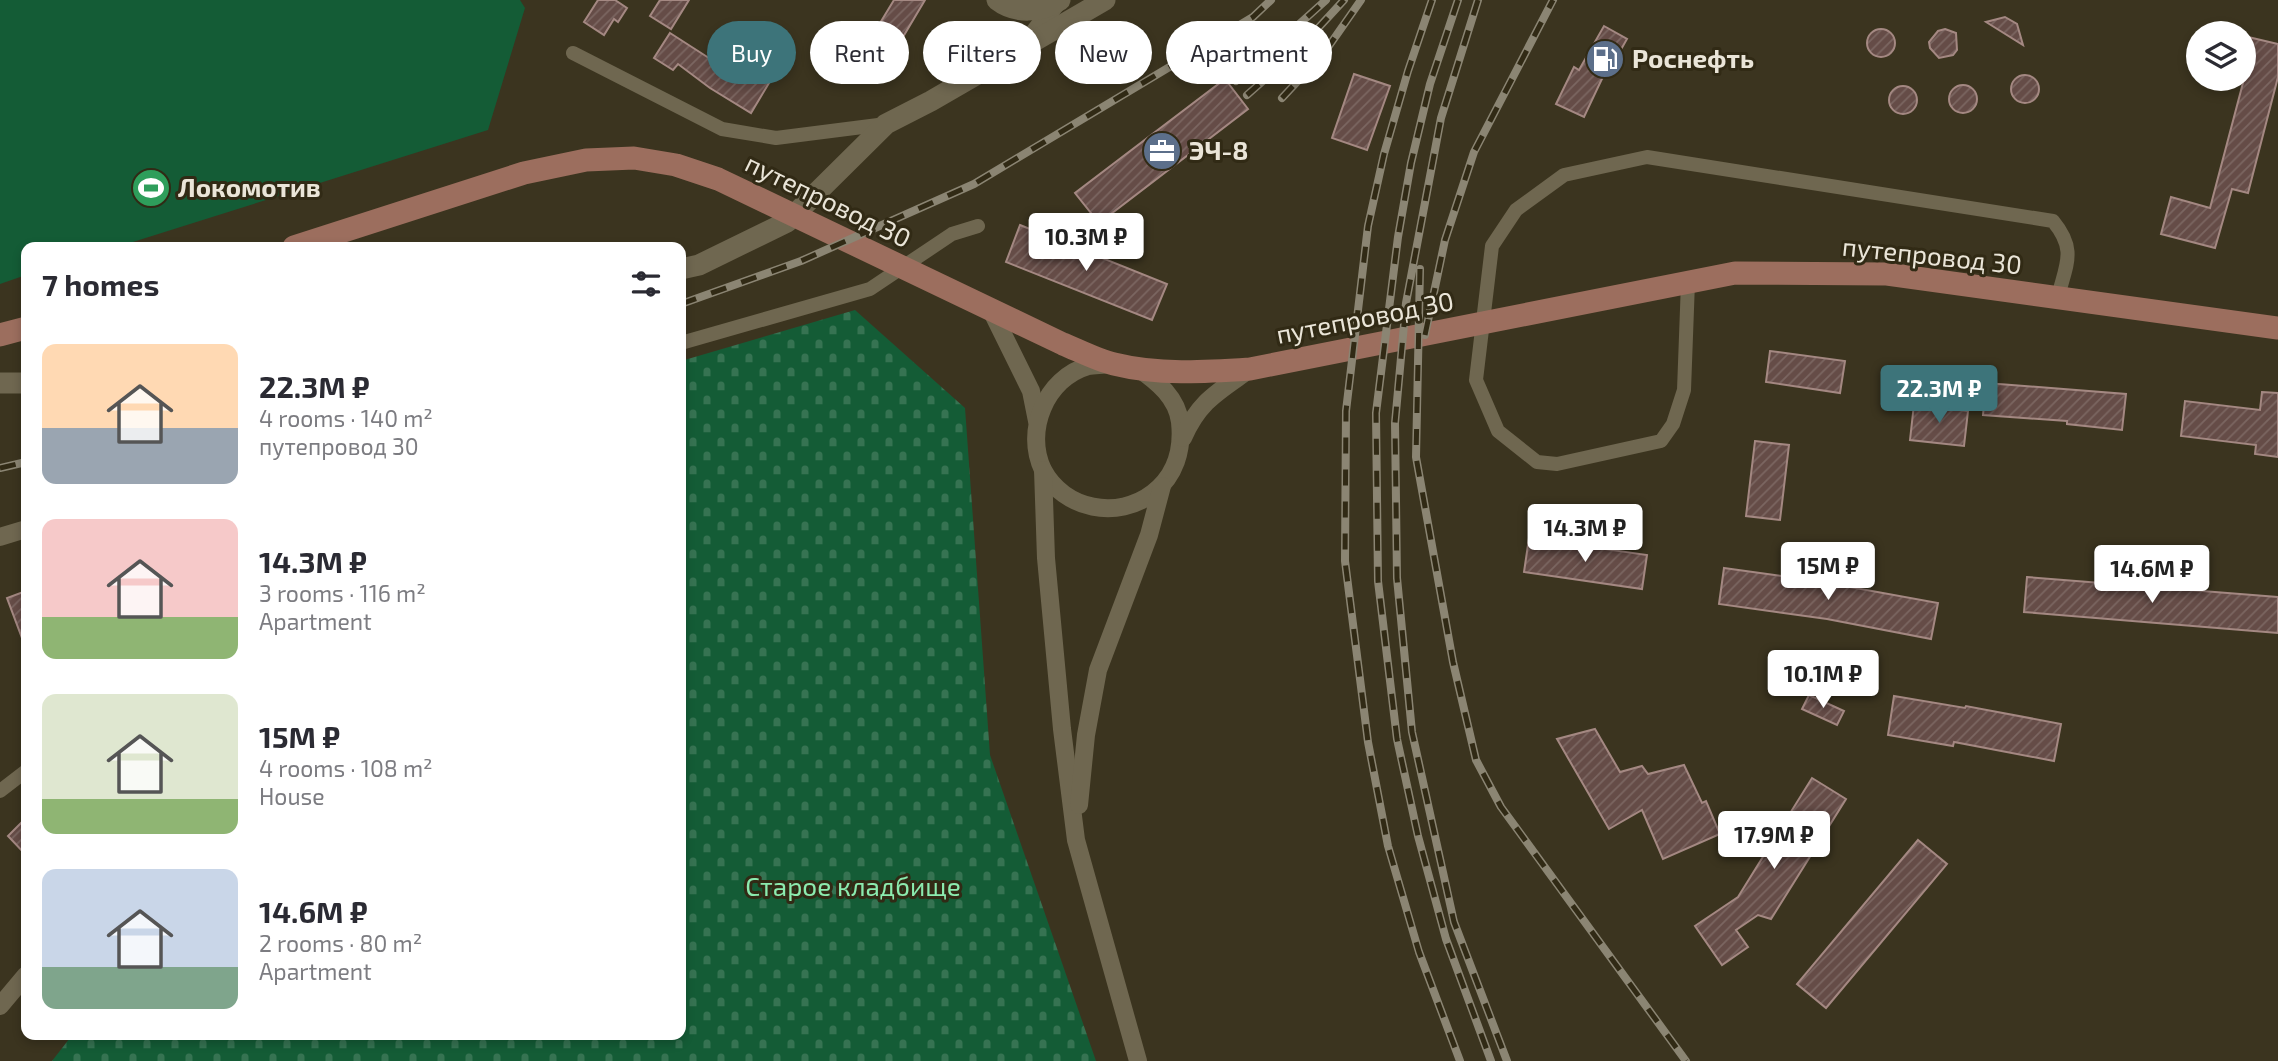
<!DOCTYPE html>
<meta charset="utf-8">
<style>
:root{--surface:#fff;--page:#f7f7f7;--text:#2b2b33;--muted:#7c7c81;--accent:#3d747a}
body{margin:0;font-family:"Exo 2",sans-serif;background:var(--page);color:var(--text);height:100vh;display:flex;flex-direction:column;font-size:26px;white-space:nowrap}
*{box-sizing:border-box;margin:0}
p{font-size:23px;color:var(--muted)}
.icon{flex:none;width:38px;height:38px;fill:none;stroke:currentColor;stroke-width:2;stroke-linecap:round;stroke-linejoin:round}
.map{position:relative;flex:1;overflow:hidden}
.drawer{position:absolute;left:21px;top:242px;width:665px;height:798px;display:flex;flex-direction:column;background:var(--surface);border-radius:14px;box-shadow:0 4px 10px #0003}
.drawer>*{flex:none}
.guide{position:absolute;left:707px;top:21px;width:665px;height:63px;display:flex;gap:14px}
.controls{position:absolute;left:2186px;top:21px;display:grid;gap:14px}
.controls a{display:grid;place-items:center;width:70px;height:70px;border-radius:50%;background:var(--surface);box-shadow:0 4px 10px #0003;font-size:35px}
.price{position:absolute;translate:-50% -60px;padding:0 16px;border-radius:7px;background:#fff;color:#222;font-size:23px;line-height:46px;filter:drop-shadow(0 2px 4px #0008)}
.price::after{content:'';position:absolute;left:50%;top:42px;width:21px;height:16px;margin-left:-10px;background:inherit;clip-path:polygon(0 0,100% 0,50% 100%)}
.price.active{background:var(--accent);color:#fff}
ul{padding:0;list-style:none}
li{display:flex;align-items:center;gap:21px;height:175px;padding:0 21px}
li span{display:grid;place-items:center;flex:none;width:196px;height:140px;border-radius:14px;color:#555}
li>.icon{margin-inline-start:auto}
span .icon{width:84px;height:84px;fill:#fffc;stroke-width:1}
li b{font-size:30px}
h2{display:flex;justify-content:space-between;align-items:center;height:84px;padding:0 21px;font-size:30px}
.tag{padding:0 24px;border-radius:32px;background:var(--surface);box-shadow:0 4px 10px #0003;font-size:24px;line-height:63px}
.tag.active{background:var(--accent);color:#fff}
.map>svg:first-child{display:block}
</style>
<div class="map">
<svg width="2278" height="1061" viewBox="0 0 2278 1061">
<defs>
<pattern id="cemetery-stones" width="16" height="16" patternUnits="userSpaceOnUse" patternTransform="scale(1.75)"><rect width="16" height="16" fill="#145c36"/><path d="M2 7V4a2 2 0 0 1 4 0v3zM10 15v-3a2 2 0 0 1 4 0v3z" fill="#367352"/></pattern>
<pattern id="building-hatch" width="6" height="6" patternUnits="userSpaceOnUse" patternTransform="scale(1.75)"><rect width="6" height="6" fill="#654c47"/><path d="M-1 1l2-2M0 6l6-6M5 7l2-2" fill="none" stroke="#7b6661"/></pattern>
</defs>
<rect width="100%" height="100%" fill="#3b341f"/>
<polygon fill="url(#cemetery-stones)" points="855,310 965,408 990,755 1096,1061 52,1061 73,1034 681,1034 681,361"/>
<polygon fill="#145c36" points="0,0 520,0 525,8 488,130 117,247 26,247 26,275 0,284"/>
<g fill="url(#building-hatch)" stroke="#a48882" stroke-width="2">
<polygon points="598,0 615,0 627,8 618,22 614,19 604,35 584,22"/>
<polygon points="660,0 689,0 671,29 650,16"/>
<polygon points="894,0 925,0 894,52 871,38"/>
<polygon points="2005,17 2017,24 2023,45 1986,22"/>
<polygon points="1604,26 1627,39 1611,67 1608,66 1584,117 1556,104 1574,67 1579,70"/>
<circle cx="1881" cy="43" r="14"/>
<polygon points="1945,29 1956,33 1957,50 1953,55 1939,58 1930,48 1929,42 1938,31"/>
<polygon points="670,33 712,60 716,55 748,80 755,68 772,78 751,113 710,88 678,64 673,70 654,58"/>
<polygon points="2244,36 2278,44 2278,77 2248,193 2232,189 2215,248 2161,234 2171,197 2210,208 2244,79"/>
<polygon points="1354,74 1390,86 1367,150 1332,138"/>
<circle cx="2025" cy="89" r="14"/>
<polygon points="1225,79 1248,109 1099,223 1075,193"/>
<circle cx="1963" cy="99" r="14"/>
<circle cx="1903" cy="100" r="14"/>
<polygon points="1020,225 1167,284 1152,320 1006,262"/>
<polygon points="1770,351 1845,361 1840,393 1766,382"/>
<polygon points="1986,383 2126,394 2122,430 2067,424 2067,421 1983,415"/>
<polygon points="2262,392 2278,393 2278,457 2255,454 2256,445 2181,436 2185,401 2260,410"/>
<polygon points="1914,404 1968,411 1964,446 1910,440"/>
<polygon points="1755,441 1789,445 1780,520 1746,516"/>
<polygon points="1529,538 1647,555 1642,589 1524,572"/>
<polygon points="1724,568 1817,581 1938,603 1931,639 1827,619 1719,604"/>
<polygon points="2027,577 2278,597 2278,633 2024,612"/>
<polygon points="26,591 26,646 25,646 7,598"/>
<polygon points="1809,695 1844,711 1837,725 1802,709"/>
<polygon points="1894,696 1965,708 1966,706 2061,724 2054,761 1954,742 1953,746 1888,735"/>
<polygon points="1595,729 1620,772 1642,766 1648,774 1684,765 1702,803 1706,801 1720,834 1663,859 1642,810 1609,829 1557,739"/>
<polygon points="1812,778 1846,799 1771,919 1758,915 1736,930 1748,947 1722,965 1695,926 1738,897"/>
<polygon points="26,818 26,855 8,836"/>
<polygon points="1918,840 1947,864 1826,1008 1797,984"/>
</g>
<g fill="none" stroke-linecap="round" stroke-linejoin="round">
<g stroke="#6f6750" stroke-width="14">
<polyline points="573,53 722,129 776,138 886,124"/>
<path d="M1688,282l-4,108 -11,34 -12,17 -104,23 -20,-2 -39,-31 -22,-51 16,-134 24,-36 48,-35 83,-18 406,64c24,29 13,43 5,76"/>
<polyline points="681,343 870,289 952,234 978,226"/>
<polyline points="0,791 26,771"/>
</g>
<g stroke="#6f6750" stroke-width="18">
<polyline points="1024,45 1057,3"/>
<polyline points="992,312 1031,391 1037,421"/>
<path d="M1110,364c-7,1 -15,1 -22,2 -42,12 -64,65 -45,104 21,40 75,50 110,23 22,-17 30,-43 27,-71 -3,-24 -22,-40 -41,-53"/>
<path d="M1183,438c16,-37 35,-46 67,-69"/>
<polyline points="1043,470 1046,558 1062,729 1076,840 1138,1061"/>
<polyline points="0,537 26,529"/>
<polyline points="1079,805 1086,735 1098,670 1149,535 1162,486"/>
<polyline points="0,1006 26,975"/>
</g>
<g stroke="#6f6750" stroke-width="21">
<path d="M997,0c18,14 44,13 63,0"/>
<polyline points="681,269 699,265 787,222 886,124 931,101 1105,0"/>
<polyline points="0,383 26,383"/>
</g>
<g stroke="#9c6e5e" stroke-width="23">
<path d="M294,247l230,-74 62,-13 48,-2 42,7 42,14 345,165c17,7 34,16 51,20 44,11 90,8 136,5l485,-96 152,1 391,54"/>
<polyline points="0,335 26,328"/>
</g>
<defs>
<g id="rail">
<polyline points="1432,0 1408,71 1384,154 1368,226 1346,411 1345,561 1368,742 1388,846 1419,952 1460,1061"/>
<polyline points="1458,0 1430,84 1411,163 1398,237 1376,413 1378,581 1397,739 1418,836 1446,939 1491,1061"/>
<polyline points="1478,0 1441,118 1406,303 1395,423 1397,578 1412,732 1454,922 1507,1061"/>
<polyline points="1236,81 1326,0"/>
<polyline points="1247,95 1297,51 1344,0"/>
<polyline points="1282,98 1324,53 1361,0"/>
<polyline points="1420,269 1416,457 1453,662 1476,760 1501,807 1686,1061"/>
<polyline points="681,304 801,261 974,184 1253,17 1271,0"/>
<polyline points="1425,335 1445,240 1474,152 1553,0"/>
<polyline points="0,468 26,462"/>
</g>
</defs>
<use href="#rail" stroke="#8b8573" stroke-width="8"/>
<use href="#rail" stroke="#312a15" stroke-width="5" stroke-dasharray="16" stroke-linecap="butt"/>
</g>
<defs>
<symbol id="fuel-disc" viewBox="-11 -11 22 22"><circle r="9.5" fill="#5c6f8a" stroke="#312a15"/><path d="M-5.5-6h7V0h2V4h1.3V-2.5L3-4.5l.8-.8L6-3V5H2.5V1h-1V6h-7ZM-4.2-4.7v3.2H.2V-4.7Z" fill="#fff"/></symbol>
<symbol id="office-disc" viewBox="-11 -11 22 22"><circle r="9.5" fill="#5c6f8a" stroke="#312a15"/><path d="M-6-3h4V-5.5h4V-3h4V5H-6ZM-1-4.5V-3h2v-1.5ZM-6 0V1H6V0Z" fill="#fff"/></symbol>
<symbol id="stadium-disc" viewBox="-11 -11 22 22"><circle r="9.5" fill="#2e9e5b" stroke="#312a15"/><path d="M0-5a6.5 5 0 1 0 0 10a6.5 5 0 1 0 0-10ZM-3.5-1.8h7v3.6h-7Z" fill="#fff"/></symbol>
</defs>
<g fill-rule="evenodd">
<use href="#fuel-disc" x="1583" y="37" width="44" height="44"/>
<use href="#office-disc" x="1140" y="129" width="44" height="44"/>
<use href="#stadium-disc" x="129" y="166" width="44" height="44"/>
</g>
<g text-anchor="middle" stroke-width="6" stroke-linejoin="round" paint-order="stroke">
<g font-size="26" font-weight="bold" fill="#eae5d8" stroke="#312a15" text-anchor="start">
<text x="1632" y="68">Роснефть</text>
<text x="1189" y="160">ЭЧ-8</text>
<text x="178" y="197">Локомотив</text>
</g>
<g font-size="26" fill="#eae5d8" stroke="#312a15">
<text transform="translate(828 201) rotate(26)" y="9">путепровод 30</text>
<text transform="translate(1932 256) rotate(6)" y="9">путепровод 30</text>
<text transform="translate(1365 318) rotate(-11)" y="9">путепровод 30</text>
</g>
<g font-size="26" fill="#8bebaf" stroke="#312a15">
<text x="853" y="896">Старое кладбище</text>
</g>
</g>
</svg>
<div class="controls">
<a><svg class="icon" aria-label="layers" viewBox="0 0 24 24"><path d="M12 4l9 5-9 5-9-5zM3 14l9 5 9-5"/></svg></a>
</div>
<b class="price" style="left:1086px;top:273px">10.3M ₽</b>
<b class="price active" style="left:1939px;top:425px">22.3M ₽</b>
<b class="price" style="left:1585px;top:564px">14.3M ₽</b>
<b class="price" style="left:1828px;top:602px">15M ₽</b>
<b class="price" style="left:2152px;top:605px">14.6M ₽</b>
<b class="price" style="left:1823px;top:710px">10.1M ₽</b>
<b class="price" style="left:1774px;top:871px">17.9M ₽</b>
<div class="guide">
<a class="tag active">Buy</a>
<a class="tag">Rent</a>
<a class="tag">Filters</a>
<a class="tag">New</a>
<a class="tag">Apartment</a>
</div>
<section class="drawer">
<h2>7 homes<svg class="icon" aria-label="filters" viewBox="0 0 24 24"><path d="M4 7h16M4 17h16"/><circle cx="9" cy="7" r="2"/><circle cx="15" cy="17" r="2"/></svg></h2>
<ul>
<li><span style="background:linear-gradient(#ffd9b3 60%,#9aa5b1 0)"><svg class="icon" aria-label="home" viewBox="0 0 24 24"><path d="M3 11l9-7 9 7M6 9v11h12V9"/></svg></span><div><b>22.3M ₽</b><p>4 rooms · 140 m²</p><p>путепровод 30</p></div></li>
<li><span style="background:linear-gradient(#f6c9c9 70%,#8fb573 0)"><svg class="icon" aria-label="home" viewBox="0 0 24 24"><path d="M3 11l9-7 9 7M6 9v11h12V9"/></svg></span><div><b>14.3M ₽</b><p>3 rooms · 116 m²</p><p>Apartment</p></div></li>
<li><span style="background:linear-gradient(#dfe7d0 75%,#8fb573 0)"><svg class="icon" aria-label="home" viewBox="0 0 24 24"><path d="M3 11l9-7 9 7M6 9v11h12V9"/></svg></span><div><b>15M ₽</b><p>4 rooms · 108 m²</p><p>House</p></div></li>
<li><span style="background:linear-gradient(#c9d6e8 70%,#7fa58c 0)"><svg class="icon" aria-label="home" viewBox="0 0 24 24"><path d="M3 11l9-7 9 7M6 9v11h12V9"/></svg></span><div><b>14.6M ₽</b><p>2 rooms · 80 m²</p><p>Apartment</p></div></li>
</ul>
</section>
</div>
